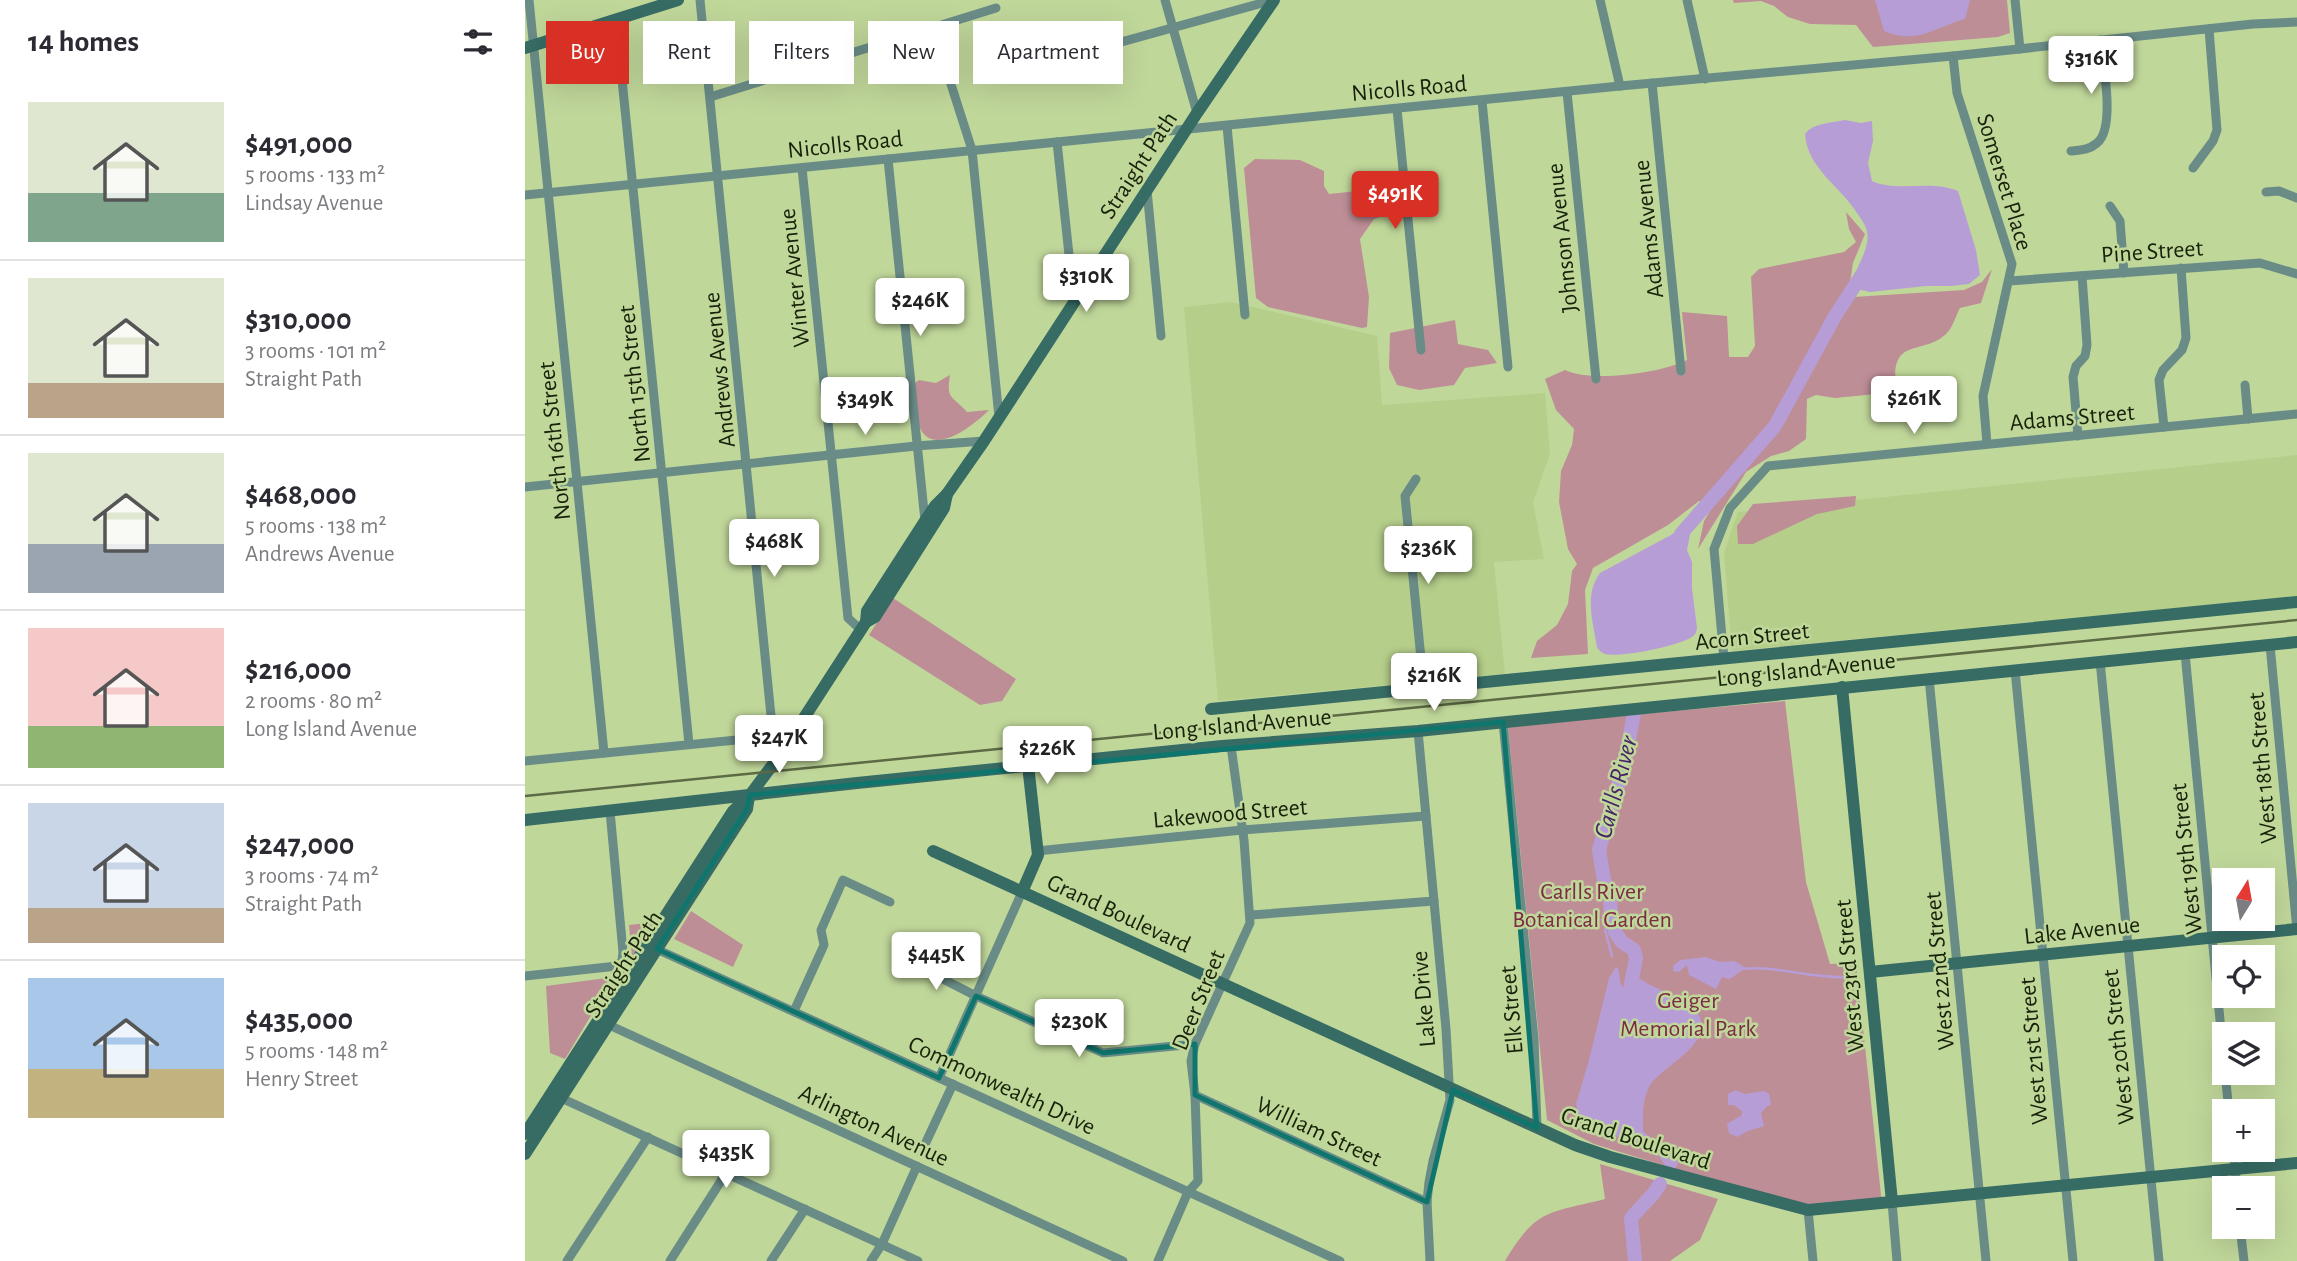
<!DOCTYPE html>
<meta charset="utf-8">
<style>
:root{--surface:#fff;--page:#f2f2f3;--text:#2b2b33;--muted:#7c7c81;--line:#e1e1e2;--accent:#d93025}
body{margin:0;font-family:"Alegreya Sans",sans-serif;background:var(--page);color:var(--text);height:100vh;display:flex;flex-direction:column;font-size:26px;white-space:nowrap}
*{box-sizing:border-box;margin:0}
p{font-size:23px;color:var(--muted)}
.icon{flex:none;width:38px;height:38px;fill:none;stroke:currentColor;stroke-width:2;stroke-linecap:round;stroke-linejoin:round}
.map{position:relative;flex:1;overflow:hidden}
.drawer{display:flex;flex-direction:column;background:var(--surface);width:525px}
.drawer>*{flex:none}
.top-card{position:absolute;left:21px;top:21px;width:665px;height:63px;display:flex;gap:14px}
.needle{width:46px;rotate:11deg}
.controls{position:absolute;left:1687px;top:868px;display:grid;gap:14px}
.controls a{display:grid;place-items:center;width:63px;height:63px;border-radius:0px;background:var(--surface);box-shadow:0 7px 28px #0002;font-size:35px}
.price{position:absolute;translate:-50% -60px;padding:0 16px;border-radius:7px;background:#fff;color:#222;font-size:23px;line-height:46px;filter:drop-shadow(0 2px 4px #0008)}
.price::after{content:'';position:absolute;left:50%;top:42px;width:21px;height:16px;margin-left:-10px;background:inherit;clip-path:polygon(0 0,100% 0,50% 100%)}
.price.current{background:var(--accent);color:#fff}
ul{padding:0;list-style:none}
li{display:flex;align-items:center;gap:21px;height:175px;padding:0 28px}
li+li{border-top:2px solid var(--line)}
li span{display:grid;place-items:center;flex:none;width:196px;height:140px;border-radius:0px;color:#555}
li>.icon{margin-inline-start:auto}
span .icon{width:84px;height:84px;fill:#fffc;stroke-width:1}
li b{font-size:30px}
h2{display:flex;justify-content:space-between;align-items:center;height:84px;padding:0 28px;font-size:30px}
.chip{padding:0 24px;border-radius:0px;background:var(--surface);box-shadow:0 7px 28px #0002;font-size:24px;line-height:63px}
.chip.current{background:var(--accent);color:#fff}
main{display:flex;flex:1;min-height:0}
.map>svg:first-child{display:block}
</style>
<main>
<section class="drawer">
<h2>14 homes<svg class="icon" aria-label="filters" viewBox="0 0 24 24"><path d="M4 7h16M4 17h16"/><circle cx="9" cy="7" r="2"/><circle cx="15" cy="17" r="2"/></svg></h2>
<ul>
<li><span style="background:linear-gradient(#dfe7d0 65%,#7fa58c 0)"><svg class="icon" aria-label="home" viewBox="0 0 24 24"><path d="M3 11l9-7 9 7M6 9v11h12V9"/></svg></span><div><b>$491,000</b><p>5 rooms · 133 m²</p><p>Lindsay Avenue</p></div></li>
<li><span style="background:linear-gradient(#dfe7d0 75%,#b9a48a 0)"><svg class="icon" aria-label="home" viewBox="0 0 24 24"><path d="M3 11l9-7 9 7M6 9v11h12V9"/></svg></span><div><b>$310,000</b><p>3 rooms · 101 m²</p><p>Straight Path</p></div></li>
<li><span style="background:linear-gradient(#dfe7d0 65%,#9aa5b1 0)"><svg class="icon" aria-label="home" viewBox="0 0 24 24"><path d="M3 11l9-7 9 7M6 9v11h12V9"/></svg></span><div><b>$468,000</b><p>5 rooms · 138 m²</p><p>Andrews Avenue</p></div></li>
<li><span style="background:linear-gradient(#f6c9c9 70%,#8fb573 0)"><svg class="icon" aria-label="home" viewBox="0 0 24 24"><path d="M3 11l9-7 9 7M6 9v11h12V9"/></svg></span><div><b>$216,000</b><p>2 rooms · 80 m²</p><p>Long Island Avenue</p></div></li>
<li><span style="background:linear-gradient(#c9d6e8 75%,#b9a48a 0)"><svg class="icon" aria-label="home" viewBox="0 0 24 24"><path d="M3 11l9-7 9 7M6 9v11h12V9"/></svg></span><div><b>$247,000</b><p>3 rooms · 74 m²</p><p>Straight Path</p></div></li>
<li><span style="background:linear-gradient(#a9c7e8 65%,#c2b280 0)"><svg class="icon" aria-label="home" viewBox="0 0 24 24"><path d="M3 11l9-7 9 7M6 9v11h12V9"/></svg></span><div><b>$435,000</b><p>5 rooms · 148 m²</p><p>Henry Street</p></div></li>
</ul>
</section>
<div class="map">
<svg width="1772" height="1261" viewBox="0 0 1772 1261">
<rect width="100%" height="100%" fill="#c0d79a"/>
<g fill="#b5ce8a">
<polygon points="706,302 852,336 857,405 1020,393 1025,454 1008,502 1019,559 969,562 980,674 693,701 659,307"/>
<polygon points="1772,455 1772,596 1207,651 1199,553 1213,512"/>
</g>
<g fill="#be8e97">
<polygon points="1208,0 1482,0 1485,33 1473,37 1348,47 1331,25 1285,24 1263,17 1249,6 1236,1 1209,3"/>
<polygon points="730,159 775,160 799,171 799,186 804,194 871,187 874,211 849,219 835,239 844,297 842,327 837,328 743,307 731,298 719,168"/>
<path d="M1321,212l19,22 -12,29 -4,26 -4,6 8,2 111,-7 18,-8 10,-13 -11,34 -21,5c-4,7 -7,19 -13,25 -23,24 -60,1 -50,59l-62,6 -19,-3 -9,4 -1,40 -17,12 -18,5 -25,16 -48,77 6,-28 9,-15 -14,-5 -31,24 -75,43 -8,22 3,64 -57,4 6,-17 20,-16 11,-21 4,-33 5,-7 -9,-15 -9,-47 2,-31 11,-26 2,-16 -18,-19 -11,-31 20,-9c27,13 96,3 122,-10l-5,-48 45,4 2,41h19l7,-11 -4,-69 8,-8 85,-17 12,-10 -7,-13z"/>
<polygon points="930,320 933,344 963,350 972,363 940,368 929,385 894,390 872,385 864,368 865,333"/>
<path d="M425,375c-4,25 2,20 17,37l22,-2c-14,14 -55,48 -69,18 -6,-12 -4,-30 -6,-44l5,-4 17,3z"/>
<polygon points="1331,496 1330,506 1292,514 1228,544 1213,544 1212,526 1228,504"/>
<polygon points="368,598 491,679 477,701 455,705 344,635"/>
<polygon points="1260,701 1281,882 1305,964 1331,963 1357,1204 1283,1210 1069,1144 1022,1120 983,726"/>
<polygon points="166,911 218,945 208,967 149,939"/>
<polygon points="131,922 107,958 104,925"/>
<polygon points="89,977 40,1059 25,1053 21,986"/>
<path d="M1075,1164l118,35 -18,41 -30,21h-165c31,-53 45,-48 100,-62z"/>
</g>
<g fill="#b79dd6">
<path d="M1350,0h95l-5,19c-31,9 -49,26 -81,12z"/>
<path d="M1320,120l16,3 11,-2 1,20 -5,22 4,18c27,12 58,-2 86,10l18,59 4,25 -11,9 -18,2h-25l-56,6 -17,-4c-1,-19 18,-37 14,-56 -1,-7 -6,-13 -10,-19 -17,-27 -50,-45 -52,-79 8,-11 26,-11 40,-14z"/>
<path d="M1168,519l-6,31 5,12v26l5,40c-1,5 -1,6 -5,9 -14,9 -71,21 -87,17 -5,-2 -5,-3 -8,-7 -4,-25 -13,-53 3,-74l71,-38z"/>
<polygon points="1181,957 1195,962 1209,961 1218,966 1219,969 1205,979 1197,977 1191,989 1164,975 1162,965 1154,972 1148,971 1148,966 1155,960"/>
<path d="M1091,967l2,1 3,17 3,3 5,-1 -1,-15 4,-1c13,18 50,22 64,40 24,32 -36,55 -47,76 -9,18 -5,36 -6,54l-5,3 -49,-18 -10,-9 -3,-13 13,-44 20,-82z"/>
<polygon points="1211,1090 1220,1094 1239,1091 1244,1094 1246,1105 1242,1106 1236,1113 1239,1126 1223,1131 1212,1137 1204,1133 1202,1124 1217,1115 1217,1111 1209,1105 1203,1105 1203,1094"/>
</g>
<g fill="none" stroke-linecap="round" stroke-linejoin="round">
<g stroke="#b79dd6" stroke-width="2.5">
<polyline points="1086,918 1080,930 1087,956"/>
<path d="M1217,969c35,-4 70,10 105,8"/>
</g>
<g stroke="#b79dd6" stroke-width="14">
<polyline points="1156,534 1250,426 1310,316 1338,273"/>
<polyline points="1105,989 1111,958 1109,950 1097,942 1090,932 1086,918 1085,895 1079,880 1074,850 1099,765 1109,714"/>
<polyline points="1105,1127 1118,1141 1139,1151 1146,1162"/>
<polyline points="1110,1261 1106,1218 1129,1193 1135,1184"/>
</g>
<g stroke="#6a8c87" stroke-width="9">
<polyline points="4,0 79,753"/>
<polyline points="175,0 248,736 257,751"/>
<polyline points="640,0 672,113"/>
<polyline points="1075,0 1095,86"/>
<polyline points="1162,0 1180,79"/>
<polyline points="1490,0 1495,49"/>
<polyline points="91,20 164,744"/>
<polyline points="408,28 447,150 474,417"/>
<polyline points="1428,56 1432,93 1487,264 1458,396 1462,444"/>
<polyline points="488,72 748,0"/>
<polyline points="1127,83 1156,371"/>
<polyline points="1042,92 1071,379"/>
<polyline points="185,97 471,8"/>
<polyline points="957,101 983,367"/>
<polyline points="872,109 896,350"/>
<polyline points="702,126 720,315"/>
<polyline points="532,142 547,283 557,290"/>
<path d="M1546,151c10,-1 18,-1 26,-8 19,-15 6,-80 3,-103"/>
<polyline points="363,159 400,521"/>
<polyline points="277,168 323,618 336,630"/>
<polyline points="1668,168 1688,141 1692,130 1684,29"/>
<polyline points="622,190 636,336"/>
<polyline points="1741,192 1754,191 1772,198"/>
<polyline points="0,195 1095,86 1428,56 1728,24 1772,22"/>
<polyline points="1585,206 1595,221 1599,273"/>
<polyline points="1484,281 1735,263 1772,274"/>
<polyline points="1720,385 1723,419"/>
<polyline points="1639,427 1634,380 1638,370 1657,350 1661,338 1656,268"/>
<polyline points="1553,436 1548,377 1551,366 1560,356 1562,345 1557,276"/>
<polyline points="891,479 880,496 899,689"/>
<polyline points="0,487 391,446 459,441"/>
<polyline points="1745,645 1772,930"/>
<polyline points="1660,653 1699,1062"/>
<polyline points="1199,659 1189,549 1205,508 1243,466 1772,414"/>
<polyline points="1575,661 1634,1261"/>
<polyline points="1490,670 1548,1261"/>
<polyline points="1404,678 1461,1261"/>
<polyline points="978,722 1009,1039 1012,1128"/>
<polyline points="893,731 921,1029 925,1100 908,1161 904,1182 902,1202 905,1261"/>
<polyline points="0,761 262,735 269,731"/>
<polyline points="512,851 717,830 901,816"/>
<polyline points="726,915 909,901"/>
<polyline points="127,947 815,1261"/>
<polyline points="385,962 451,996 578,1053 670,1044"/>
<polyline points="0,976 92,966 97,961 98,952 85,811"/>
<polyline points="269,1011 299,945 296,930 318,880 365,902"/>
<polyline points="84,1025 598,1261"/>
<polyline points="1700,1073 1704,1111"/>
<polyline points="414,1078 497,892"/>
<polyline points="33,1094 36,1098 393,1261"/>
<polyline points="670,1095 902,1202"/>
<polyline points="1708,1150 1712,1188"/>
<polyline points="396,1153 428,1084"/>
<polyline points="1367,1202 1372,1261"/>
<polyline points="1283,1210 1288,1261"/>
<polyline points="1715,1227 1719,1261"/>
<polyline points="42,1261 123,1137"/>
<polyline points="145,1261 201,1173"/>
<polyline points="246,1261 280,1209"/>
<polyline points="346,1261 357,1244 392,1166"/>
<polyline points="633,1261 663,1192 673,1181 670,1095 666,1061 670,1044 725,923 719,840 706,746"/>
</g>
<g stroke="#376c65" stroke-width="12">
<polyline points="0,48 153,0"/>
<polyline points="341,622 342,611 400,521 410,506 422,494 459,441 672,113 749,0"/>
<polyline points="1317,687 1367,1202"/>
<polyline points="686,709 1772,602"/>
<polyline points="0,820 332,783 697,746 893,731 1772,642"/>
<polyline points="408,851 1050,1145 1085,1157 1283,1210 1772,1163"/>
<polyline points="497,892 513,855 503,765"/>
<polyline points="1345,972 1772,929"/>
<polyline points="0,1134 208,811 225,795 255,755 341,622 350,617 419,508 422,494"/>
<polyline points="0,1154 222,809 224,796"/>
</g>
<polyline stroke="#5c6b44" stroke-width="2.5" points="0,796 1772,620"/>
</g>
<path fill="none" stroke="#0f766e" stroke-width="5" stroke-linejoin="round" d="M978,722l34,406 -84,-38 -26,112 -232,-107v-51l-92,9 -127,-57 -37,82 -282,-129 90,-140 3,-14z"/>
<g text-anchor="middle" stroke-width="5" stroke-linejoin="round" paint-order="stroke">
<g font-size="24" fill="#182109" stroke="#c0d79a">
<text transform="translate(884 88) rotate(-5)" y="8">Nicolls Road</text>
<text transform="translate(320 144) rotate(-6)" y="8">Nicolls Road</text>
<text transform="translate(613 165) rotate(-57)" y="8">Straight Path</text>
<text transform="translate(1480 182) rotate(73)" y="8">Somerset Place</text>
<text transform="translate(1123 229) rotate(-96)" y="8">Adams Avenue</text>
<text transform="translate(1037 238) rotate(-96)" y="8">Johnson Avenue</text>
<text transform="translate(1627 251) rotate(-4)" y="8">Pine Street</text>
<text transform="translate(269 278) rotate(-96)" y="8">Winter Avenue</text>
<text transform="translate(194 370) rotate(-96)" y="8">Andrews Avenue</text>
<text transform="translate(109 384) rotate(-96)" y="8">North 15th Street</text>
<text transform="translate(1547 417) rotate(-5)" y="8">Adams Street</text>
<text transform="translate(29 441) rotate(-96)" y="8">North 16th Street</text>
<text transform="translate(1227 636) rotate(-6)" y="8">Acorn Street</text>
<text transform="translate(1281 669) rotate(-6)" y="8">Long Island Avenue</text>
<text transform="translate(717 724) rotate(-5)" y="8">Long Island Avenue</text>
<text transform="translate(1737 768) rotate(-95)" y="8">West 18th Street</text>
<text transform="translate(705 813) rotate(-5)" y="8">Lakewood Street</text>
<text transform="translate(1661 859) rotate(-96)" y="8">West 19th Street</text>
<text transform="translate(594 913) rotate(25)" y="8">Grand Boulevard</text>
<text transform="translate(1557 930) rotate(-6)" y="8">Lake Avenue</text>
<text transform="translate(98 964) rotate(-57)" y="8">Straight Path</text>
<text transform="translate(1414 971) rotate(-95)" y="8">West 22nd Street</text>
<text transform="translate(1324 976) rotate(-95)" y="8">West 23rd Street</text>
<text transform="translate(898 999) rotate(-95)" y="8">Lake Drive</text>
<text transform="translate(673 1000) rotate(-68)" y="8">Deer Street</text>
<text transform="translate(986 1010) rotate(-95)" y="8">Elk Street</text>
<text transform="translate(1593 1047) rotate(-96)" y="8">West 20th Street</text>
<text transform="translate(1508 1051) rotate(-95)" y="8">West 21st Street</text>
<text transform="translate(477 1085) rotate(25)" y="8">Commonwealth Drive</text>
<text transform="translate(349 1125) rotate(25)" y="8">Arlington Avenue</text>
<text transform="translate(794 1131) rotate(25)" y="8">William Street</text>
<text transform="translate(1111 1138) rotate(18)" y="8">Grand Boulevard</text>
</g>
<g font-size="24" fill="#7d2b44" stroke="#c0d79a">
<text x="1067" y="899">Carlls River<tspan x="1067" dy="28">Botanical Garden</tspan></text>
<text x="1163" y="1008">Geiger<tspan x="1163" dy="28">Memorial Park</tspan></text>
</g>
<g font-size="26" font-style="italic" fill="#462367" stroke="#c0d79a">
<text transform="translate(1090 787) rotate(-75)" y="9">Carlls River</text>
</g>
</g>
</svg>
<div class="controls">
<a><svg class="needle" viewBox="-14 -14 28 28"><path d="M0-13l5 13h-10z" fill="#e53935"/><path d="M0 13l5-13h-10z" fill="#7c7c81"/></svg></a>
<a><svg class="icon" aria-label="locate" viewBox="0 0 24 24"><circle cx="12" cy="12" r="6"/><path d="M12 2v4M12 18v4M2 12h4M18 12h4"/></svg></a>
<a><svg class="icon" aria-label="layers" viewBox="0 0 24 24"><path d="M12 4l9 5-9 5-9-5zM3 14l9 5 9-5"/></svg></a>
<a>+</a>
<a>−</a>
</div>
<b class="price" style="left:1566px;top:96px">$316K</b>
<b class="price current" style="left:870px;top:231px">$491K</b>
<b class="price" style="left:561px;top:314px">$310K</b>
<b class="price" style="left:395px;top:338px">$246K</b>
<b class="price" style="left:1389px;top:436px">$261K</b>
<b class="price" style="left:340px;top:437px">$349K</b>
<b class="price" style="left:249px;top:579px">$468K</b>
<b class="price" style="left:903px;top:586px">$236K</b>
<b class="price" style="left:909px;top:713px">$216K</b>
<b class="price" style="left:254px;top:775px">$247K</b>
<b class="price" style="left:522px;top:786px">$226K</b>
<b class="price" style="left:411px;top:992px">$445K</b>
<b class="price" style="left:554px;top:1059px">$230K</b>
<b class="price" style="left:201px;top:1190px">$435K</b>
<div class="top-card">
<a class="chip current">Buy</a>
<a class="chip">Rent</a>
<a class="chip">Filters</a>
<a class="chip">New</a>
<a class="chip">Apartment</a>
</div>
</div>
</main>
